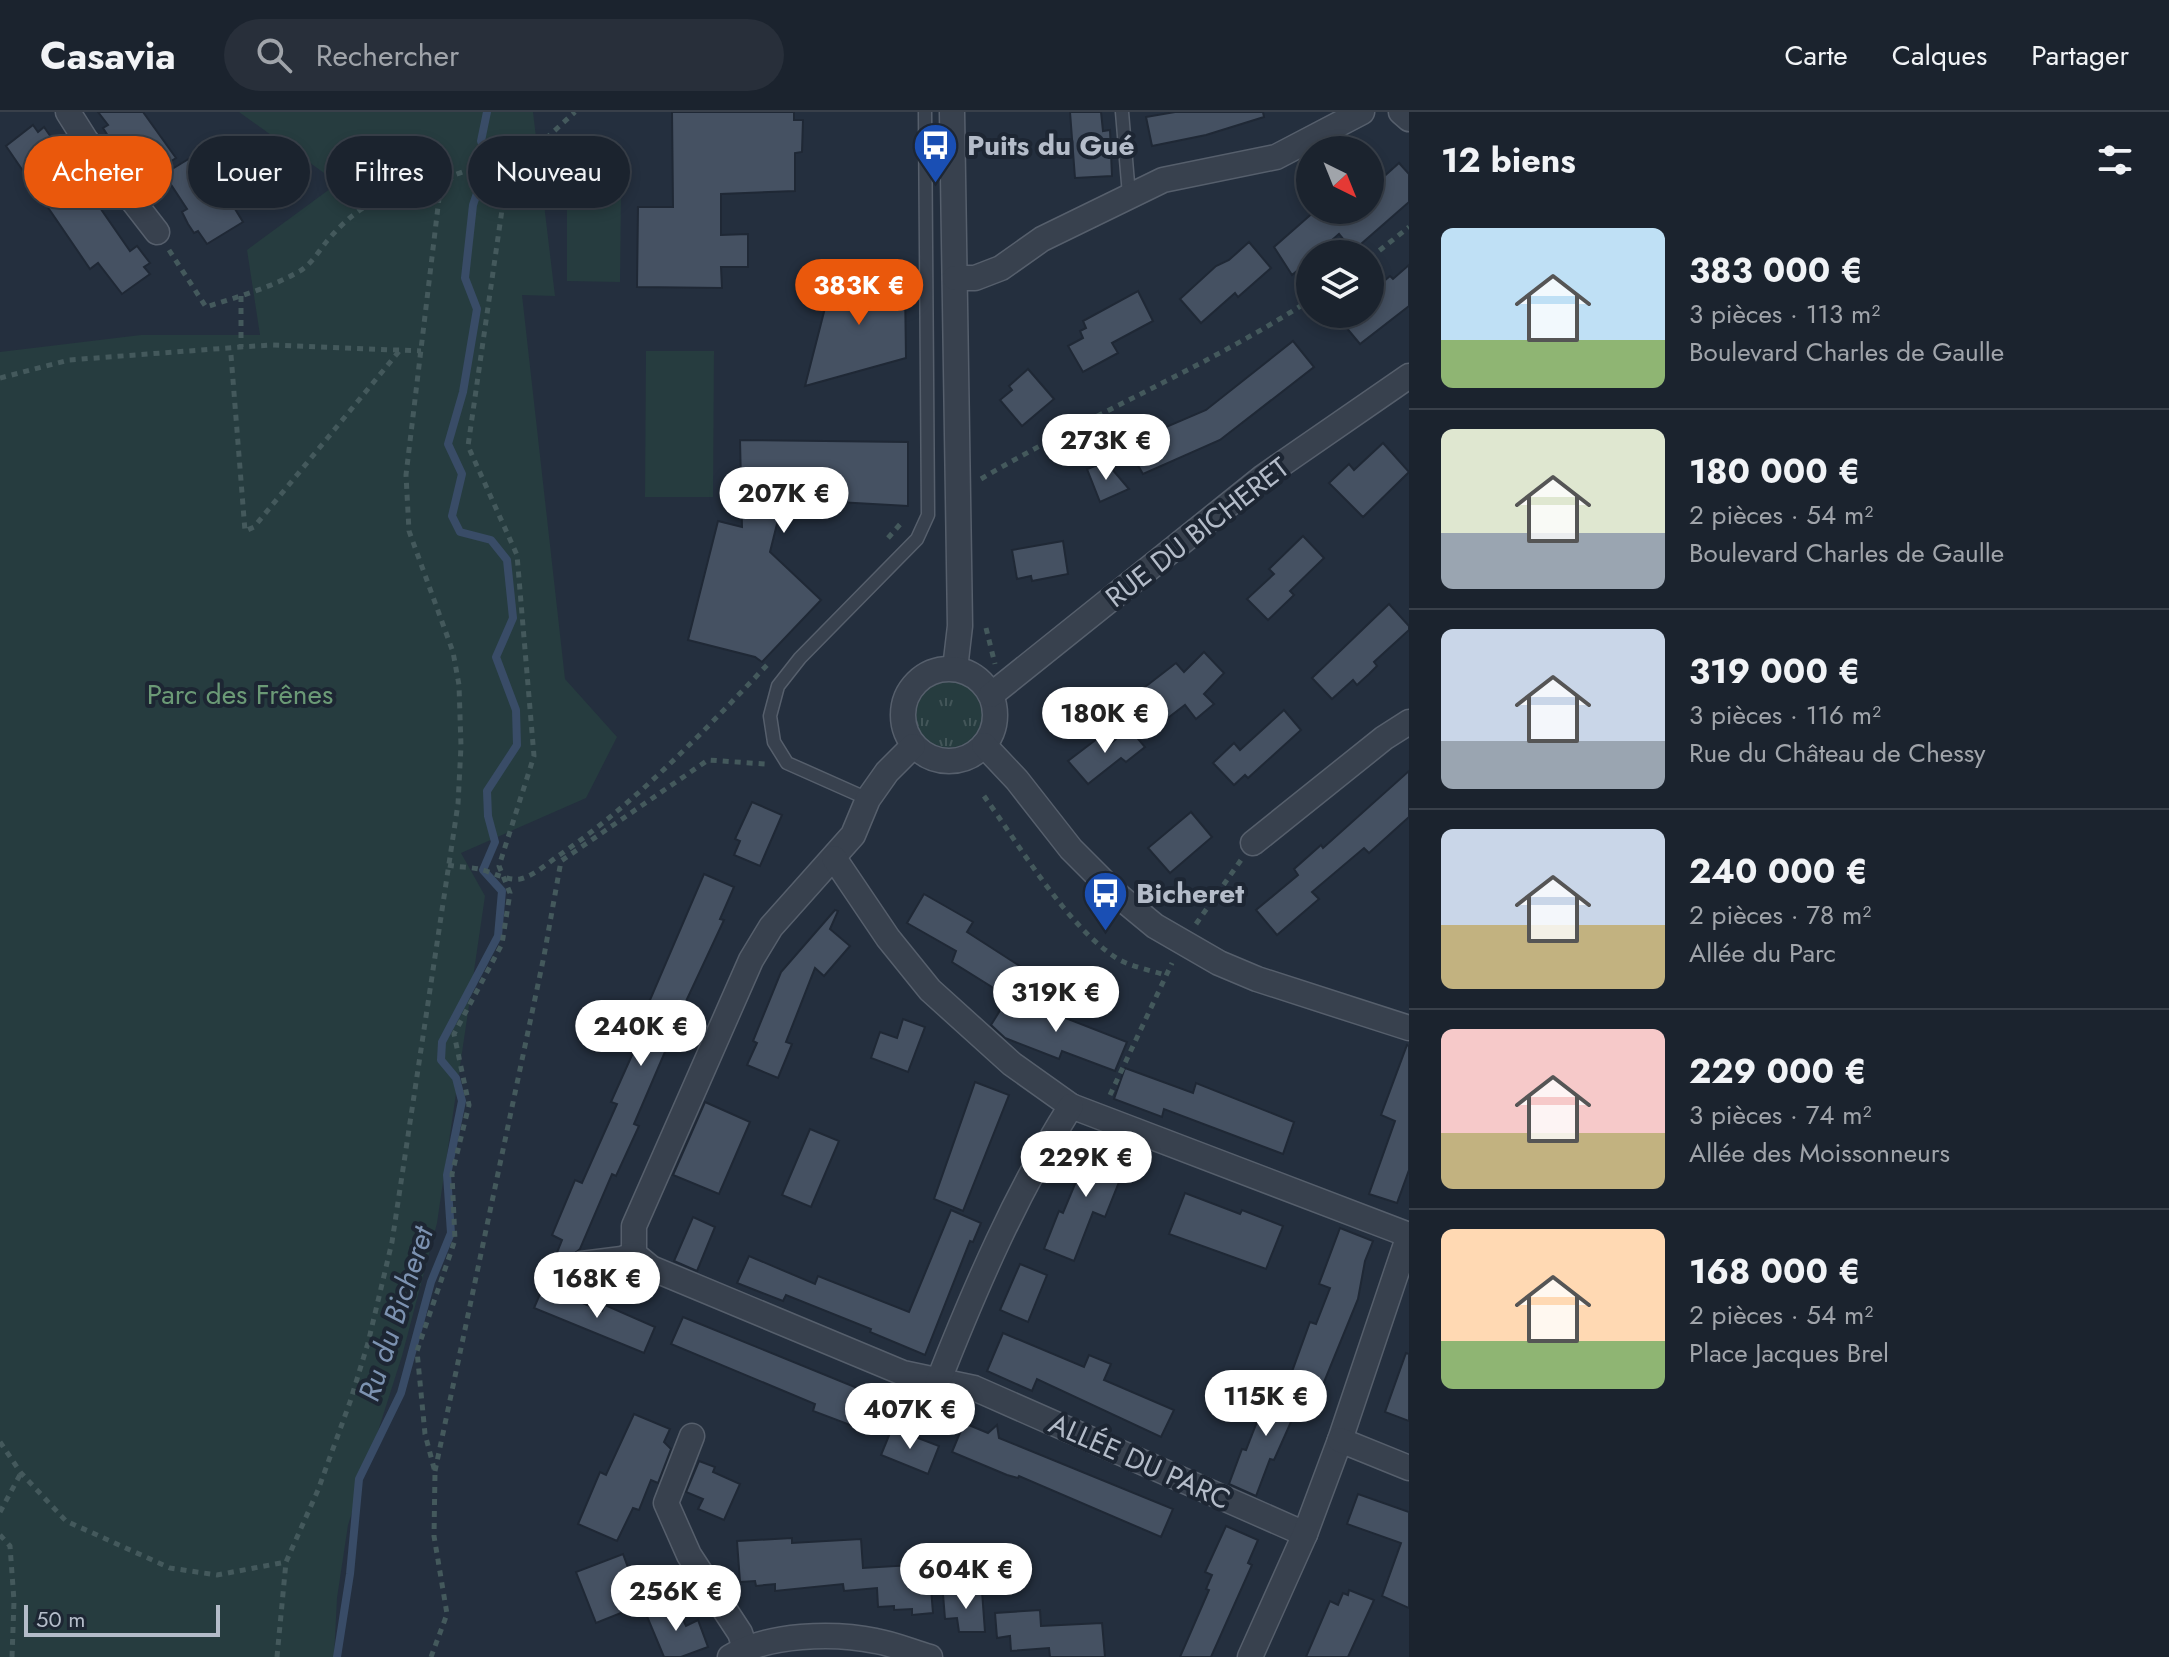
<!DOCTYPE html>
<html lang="fr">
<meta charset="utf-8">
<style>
:root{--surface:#1b232e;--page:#282f3a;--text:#f1f3f6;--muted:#a0a4aa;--line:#39404a;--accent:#ea580c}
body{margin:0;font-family:Jost,sans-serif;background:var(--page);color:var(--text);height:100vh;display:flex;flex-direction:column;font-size:30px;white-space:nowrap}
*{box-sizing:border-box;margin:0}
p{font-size:26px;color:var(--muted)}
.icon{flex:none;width:44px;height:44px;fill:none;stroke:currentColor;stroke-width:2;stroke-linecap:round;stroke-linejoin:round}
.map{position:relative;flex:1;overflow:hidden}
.panel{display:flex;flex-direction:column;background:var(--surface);width:760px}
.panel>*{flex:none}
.guide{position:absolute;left:24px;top:24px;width:760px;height:72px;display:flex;gap:16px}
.needle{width:52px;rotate:137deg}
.buttons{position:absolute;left:1296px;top:24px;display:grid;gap:16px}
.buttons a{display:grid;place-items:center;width:88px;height:88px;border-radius:50%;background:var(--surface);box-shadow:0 4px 12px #0003,0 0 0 2px var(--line);font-size:40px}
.scale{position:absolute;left:24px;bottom:20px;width:196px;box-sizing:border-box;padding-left:8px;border:4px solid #b4bcc9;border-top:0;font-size:22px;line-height:28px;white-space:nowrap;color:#b4bcc9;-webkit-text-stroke:6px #1d2633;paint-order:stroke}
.price{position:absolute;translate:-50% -68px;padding:0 18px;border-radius:28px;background:#fff;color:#222;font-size:26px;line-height:52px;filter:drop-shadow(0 2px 4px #0008)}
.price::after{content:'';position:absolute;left:50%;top:48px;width:24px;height:18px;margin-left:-12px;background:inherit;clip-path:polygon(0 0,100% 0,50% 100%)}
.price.selected{background:var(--accent);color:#fff}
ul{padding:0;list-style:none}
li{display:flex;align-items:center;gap:24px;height:200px;padding:0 32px}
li+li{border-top:2px solid var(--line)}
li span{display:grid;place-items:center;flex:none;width:224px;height:160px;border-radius:12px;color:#555}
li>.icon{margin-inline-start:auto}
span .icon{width:96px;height:96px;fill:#fffc;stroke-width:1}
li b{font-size:34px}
h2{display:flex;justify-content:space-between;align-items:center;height:96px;padding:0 32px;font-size:34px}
.pill{padding:0 28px;border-radius:36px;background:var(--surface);box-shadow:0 4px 12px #0003,0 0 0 2px var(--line);font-size:28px;line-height:72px}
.pill.selected{background:var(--accent);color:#fff}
header{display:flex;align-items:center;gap:48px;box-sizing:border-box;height:112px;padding:0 40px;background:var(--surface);border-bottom:2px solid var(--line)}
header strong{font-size:38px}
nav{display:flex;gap:44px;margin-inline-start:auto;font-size:28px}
.search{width:560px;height:72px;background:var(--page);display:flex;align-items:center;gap:20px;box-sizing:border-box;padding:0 28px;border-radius:44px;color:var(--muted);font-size:30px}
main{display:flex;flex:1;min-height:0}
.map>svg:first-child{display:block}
</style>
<header>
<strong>Casavia</strong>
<div class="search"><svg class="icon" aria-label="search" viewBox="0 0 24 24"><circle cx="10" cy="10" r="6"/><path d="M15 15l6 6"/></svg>Rechercher</div>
<nav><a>Carte</a><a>Calques</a><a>Partager</a></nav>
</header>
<main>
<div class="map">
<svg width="1409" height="1545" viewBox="0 0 1409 1545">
<defs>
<pattern id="grass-tufts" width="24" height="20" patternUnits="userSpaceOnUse" patternTransform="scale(2)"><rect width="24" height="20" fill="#263c3f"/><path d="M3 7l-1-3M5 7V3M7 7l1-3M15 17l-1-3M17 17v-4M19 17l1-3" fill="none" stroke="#435659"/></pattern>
</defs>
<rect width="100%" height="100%" fill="#242f3e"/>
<circle fill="url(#grass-tufts)" cx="948" cy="601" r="35"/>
<g fill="#263c3f">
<polygon points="239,0 533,0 555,184 522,183 565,567 617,625 586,686 461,741 485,784 437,1111 402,1244 348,1413 337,1486 334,1545 0,1545 0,240 141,223 260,223 247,138 338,71"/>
<polygon points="567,82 621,85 620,170 567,169"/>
<polygon points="646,239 714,239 713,385 645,385"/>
</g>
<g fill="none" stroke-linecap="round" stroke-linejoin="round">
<polyline stroke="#394c67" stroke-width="8" points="337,1545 350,1462 359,1367 401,1281 431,1170 451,1121 447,1063 462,989 456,966 441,948 442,930 498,824 502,779 483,758 495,730 488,704 487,679 517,633 516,598 496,545 513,506 507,448 491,428 460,420 452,404 462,362 448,332 463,280 477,197 465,166 473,93 488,49 481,29 487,0"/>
</g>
<g fill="#455162" stroke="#1f2835" stroke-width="2">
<polygon points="98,0 143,0 176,46 137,70 103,16 108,13"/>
<polygon points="672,0 794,0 794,8 803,8 802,40 795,41 795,79 721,82 721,123 748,122 748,155 721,155 722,176 637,175 638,95 673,95"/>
<polygon points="1070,0 1101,0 1103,19 1110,18 1112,64 1075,66"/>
<polygon points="1175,0 1263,0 1264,5 1206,23 1152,34 1146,5"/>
<polygon points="33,13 38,20 44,15 130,139 137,134 150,151 144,155 150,162 122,182 98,151 90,157 6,34"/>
<polygon points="200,40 243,110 207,132 198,119 194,121 188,112 182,100 187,97 164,62"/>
<polygon points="1399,51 1409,62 1409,90 1353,139 1339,122 1316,142 1310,142 1310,148 1292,163 1274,135 1316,98 1330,111 1345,98 1370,98 1370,77"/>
<polygon points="1249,130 1271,156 1238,185 1235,181 1201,211 1180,187 1216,154 1229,148"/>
<polygon points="1409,153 1409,194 1360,232 1335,202 1370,202 1370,181 1390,164 1393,167"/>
<polygon points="835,157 905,175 906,246 805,274"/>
<polygon points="1138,179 1153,209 1112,231 1118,241 1083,260 1068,234 1083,226 1080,219 1086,216 1083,209"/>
<polygon points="1293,229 1314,255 1220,328 1143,362 1130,340 1134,338 1131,330 1206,298"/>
<polygon points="1028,257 1054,287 1022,314 1000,288 1012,278 1009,274"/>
<polygon points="740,328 908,330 908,394 820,389 793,401 781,396 770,440 821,488 762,550 755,545 688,528 718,409 742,415"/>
<polygon points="1383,331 1409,360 1363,405 1329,371 1349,352 1354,358"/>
<polygon points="1106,350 1129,377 1100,390 1087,357"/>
<polygon points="1303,424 1324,446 1290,479 1294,483 1268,508 1247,487 1274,462 1269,457"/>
<polygon points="1063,429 1068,462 1032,469 1031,464 1017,467 1012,438"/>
<polygon points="1389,492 1409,514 1409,518 1374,550 1377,554 1369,562 1357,573 1353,568 1332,587 1312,566"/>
<polygon points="1204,540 1224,561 1204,582 1214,592 1196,607 1185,593 1160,612 1136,582 1176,551 1184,560"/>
<polygon points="1284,598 1301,618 1248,666 1245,663 1234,673 1213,651 1234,631 1240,638"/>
<polygon points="1129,616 1145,635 1126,650 1121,646 1088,672 1068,649 1102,623 1110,632"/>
<polygon points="1409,659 1409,705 1369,741 1364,736 1312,780 1319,787 1277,823 1256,798 1298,763 1294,757 1321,733 1323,736"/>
<polygon points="752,690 782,703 760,754 734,743 740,729 735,727"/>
<polygon points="1191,700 1212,725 1170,761 1148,736"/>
<polygon points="704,762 734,775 720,807 724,808 666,932 668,933 634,1012 639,1014 616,1064 612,1062 580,1137 569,1146 567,1153 570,1160 561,1180 544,1173 562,1128 552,1123 575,1068 582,1071 617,992 611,990 637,932 632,930"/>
<polygon points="924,782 973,810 967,820 1026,858 1008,885 952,850 956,839 907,811"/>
<polygon points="835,798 838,799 830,817 850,834 824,864 815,856 786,930 792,932 778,966 747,953 757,931 753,929 781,860"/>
<polygon points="1009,884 1127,930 1115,959 1062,939 1059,947 1005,926 991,913"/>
<polygon points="903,907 925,915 908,960 871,946 880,920 897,926"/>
<polygon points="1407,933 1409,934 1409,1058 1397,1091 1369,1082 1395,1009 1381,1003"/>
<polygon points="1125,956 1193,981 1196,971 1294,1010 1283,1042 1164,997 1162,1005 1114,987"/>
<polygon points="975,970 1009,983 963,1099 934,1087"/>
<polygon points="705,990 750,1010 719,1082 673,1063"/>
<polygon points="810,1017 839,1029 811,1095 782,1083"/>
<polygon points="1095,1024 1103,1024 1120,1031 1109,1055 1123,1060 1105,1105 1093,1100 1074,1149 1044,1137 1059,1099 1063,1101"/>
<polygon points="1185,1081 1240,1102 1242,1098 1283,1114 1266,1157 1169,1122"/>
<polygon points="951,1098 981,1111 973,1130 970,1129 925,1243 870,1220 871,1217 786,1183 783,1189 737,1171 749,1144 815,1172 818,1164 909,1200"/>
<polygon points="693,1105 715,1115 697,1159 674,1149"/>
<polygon points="1340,1116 1373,1129 1365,1149 1358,1187 1320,1280 1289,1268 1310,1210 1316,1212 1330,1176 1319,1172"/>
<polygon points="1020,1152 1047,1163 1028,1210 1000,1198"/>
<polygon points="543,1175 602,1199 605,1193 655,1215 644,1241 534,1196"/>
<polygon points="683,1205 872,1282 858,1316 813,1299 815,1292 671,1232"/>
<polygon points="1003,1221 1084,1255 1089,1243 1111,1252 1104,1268 1174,1298 1161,1325 1037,1267 1032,1279 987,1259"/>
<polygon points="1406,1241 1409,1242 1409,1309 1385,1300"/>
<polygon points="1272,1271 1303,1283 1274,1348 1270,1347 1256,1384 1229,1372 1242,1337 1246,1338"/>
<polygon points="634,1302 670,1317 664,1330 671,1337 658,1371 651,1368 639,1398 633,1396 617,1429 578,1412 600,1360 606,1363"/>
<polygon points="964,1311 988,1321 997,1313 999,1326 1173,1397 1161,1425 1019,1364 1018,1366 1007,1363 952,1340"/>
<polygon points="892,1316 939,1334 928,1362 881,1343"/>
<polygon points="699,1349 715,1355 713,1360 740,1372 724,1408 698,1397 703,1387 686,1380"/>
<polygon points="1358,1382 1409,1400 1409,1496 1382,1484 1401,1431 1347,1412"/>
<polygon points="1226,1414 1258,1428 1248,1451 1252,1453 1211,1545 1180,1545 1209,1478 1206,1477 1212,1463 1205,1460"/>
<polygon points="792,1426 792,1431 861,1427 863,1456 929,1452 933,1501 912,1503 912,1497 894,1498 894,1494 878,1495 877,1476 844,1479 843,1472 775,1479 775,1472 756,1474 755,1469 740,1470 737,1429"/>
<polygon points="623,1442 630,1461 625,1463 636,1495 596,1511 576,1460"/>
<polygon points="1349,1478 1374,1488 1348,1545 1306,1545 1330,1489 1338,1493 1343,1481 1348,1483"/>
<polygon points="982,1479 985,1520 959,1520 957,1506 945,1507 943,1482"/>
<polygon points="675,1491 686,1514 698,1508 708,1535 681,1545 664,1545 646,1502"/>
<polygon points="1040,1498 1041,1514 1102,1511 1105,1545 1050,1545 1049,1536 1011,1539 1010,1524 997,1526 995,1501"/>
</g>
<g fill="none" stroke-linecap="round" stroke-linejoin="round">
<defs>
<g id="lane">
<polyline points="1122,0 1129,83"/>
<polyline points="868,687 787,651 774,630 770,604 778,574 800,546 917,427 928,403 925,0"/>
</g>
<g id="street">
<polyline points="68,0 85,27 157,120"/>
<polyline points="952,0 960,514 955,557"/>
<polyline points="1401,0 1409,7"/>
<polyline points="955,166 975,166 1001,156 1042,127 1163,68 1276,45 1362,0"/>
<circle cx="949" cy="603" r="46"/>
<polyline points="991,583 1263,365 1409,264"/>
<polyline points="984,633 1017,668 1071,737 1115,781 1155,814 1219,851 1257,867 1409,916"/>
<polyline points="913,634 887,660 868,687 853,723 771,815 751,848 634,1114 634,1142 651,1156 903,1261 974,1276 1305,1422"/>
<polyline points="1253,731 1384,626 1409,610"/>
<polyline points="834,746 888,826 930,878 1012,952 1071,994 1409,1123 1340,1328 1305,1422 1250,1545"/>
<polyline points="582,1152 622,1147 634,1142"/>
<path d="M938,1270c38,-96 78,-189 133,-276"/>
<polyline points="692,1324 666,1391 689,1443 740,1521 745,1536"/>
<polyline points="1340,1328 1409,1356"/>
<path d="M730,1545c38,-23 103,-25 146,-16 18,3 36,11 54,16"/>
</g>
</defs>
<use href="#lane" stroke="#565f6c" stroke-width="15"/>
<use href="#street" stroke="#565f6c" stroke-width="27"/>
<g stroke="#44595c" stroke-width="5" stroke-dasharray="6 6" stroke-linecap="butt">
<path d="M169,138l37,57c31,-10 64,-19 92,-35 12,-6 21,-21 29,-31 36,-42 60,-48 113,-51"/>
<polyline points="1370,146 1409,115"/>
<polyline points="241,184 241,235"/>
<polyline points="231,243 245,419 254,415 401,237"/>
<polyline points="0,266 69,248 241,235 272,233 421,239"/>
<path d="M981,367c108,-64 224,-111 329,-179"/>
<polyline points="888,426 903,409"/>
<polyline points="986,516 995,552"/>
<path d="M984,684c36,50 83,131 134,163 14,8 32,11 47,16"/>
<path d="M448,753c10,2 21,2 31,4 13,3 28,12 41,10 14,-3 29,-17 41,-25 78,-54 142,-122 207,-190"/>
<polyline points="1196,812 1241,748"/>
<polyline points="1110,983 1172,851"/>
<polyline points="0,1330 21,1361 66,1409 170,1456 217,1463 286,1450"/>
<polyline points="435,1359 544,844 561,749 708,648 765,652"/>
<polyline points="0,1400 21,1361"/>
<polyline points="0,1423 10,1434 14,1489 12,1545"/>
<polyline points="277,1545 286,1450 318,1378 350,1290 368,1231 392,1130 458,692 461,634 459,573 453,540 409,419 406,363 440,78 454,63 474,56 491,68 516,72 530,41 575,0"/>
<polyline points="431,1545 447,1502 434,1424 435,1360 425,1322 417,1239 455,1128 452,1062 469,993 454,922 502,832 510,781 499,754 534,644 517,443 468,334 506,70"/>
</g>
<use href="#lane" stroke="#38414e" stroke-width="12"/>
<use href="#street" stroke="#38414e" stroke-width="24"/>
</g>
<defs>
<symbol id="bus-pin" viewBox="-11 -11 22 30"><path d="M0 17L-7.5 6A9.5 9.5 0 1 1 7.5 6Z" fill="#1a4fb4" stroke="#1d2633"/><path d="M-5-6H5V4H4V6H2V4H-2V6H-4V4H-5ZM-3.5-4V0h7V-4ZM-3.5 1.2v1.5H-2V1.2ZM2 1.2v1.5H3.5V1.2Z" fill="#fff"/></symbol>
</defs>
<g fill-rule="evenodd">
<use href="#bus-pin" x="910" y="8" width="51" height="69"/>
<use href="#bus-pin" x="1080" y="756" width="51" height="69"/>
</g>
<g text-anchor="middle" stroke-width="8" stroke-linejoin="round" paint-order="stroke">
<g font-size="28" font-weight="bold" fill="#b4bcc9" stroke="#1d2633" text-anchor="start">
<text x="967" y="43">Puits du Gué</text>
<text x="1136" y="791">Bicheret</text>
</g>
<g font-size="28" fill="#b4bcc9" stroke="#1d2633">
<text transform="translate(1197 420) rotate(-38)" y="10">RUE DU BICHERET</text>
<text transform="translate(1140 1349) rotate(24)" y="10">ALLÉE DU PARC</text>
</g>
<g font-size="28" fill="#6b9a76" stroke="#1d2633">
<text x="240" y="592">Parc des Frênes</text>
</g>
<g font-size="30" font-style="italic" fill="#7c92b1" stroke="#1d2633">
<text transform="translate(396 1202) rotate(-72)" y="10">Ru du Bicheret</text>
</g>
</g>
</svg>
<div class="buttons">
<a><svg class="needle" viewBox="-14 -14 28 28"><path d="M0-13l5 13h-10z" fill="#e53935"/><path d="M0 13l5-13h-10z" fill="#a0a4aa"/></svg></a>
<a><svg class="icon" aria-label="layers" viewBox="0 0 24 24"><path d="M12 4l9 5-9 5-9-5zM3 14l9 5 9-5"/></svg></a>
</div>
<div class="scale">50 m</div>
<b class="price selected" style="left:859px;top:215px">383K €</b>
<b class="price" style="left:1106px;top:370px">273K €</b>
<b class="price" style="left:784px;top:423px">207K €</b>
<b class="price" style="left:1105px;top:643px">180K €</b>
<b class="price" style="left:1056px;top:922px">319K €</b>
<b class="price" style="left:641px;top:956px">240K €</b>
<b class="price" style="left:1086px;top:1087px">229K €</b>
<b class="price" style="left:597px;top:1208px">168K €</b>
<b class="price" style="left:1266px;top:1326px">115K €</b>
<b class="price" style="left:910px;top:1339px">407K €</b>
<b class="price" style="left:966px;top:1499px">604K €</b>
<b class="price" style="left:676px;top:1521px">256K €</b>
<div class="guide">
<a class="pill selected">Acheter</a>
<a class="pill">Louer</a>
<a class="pill">Filtres</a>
<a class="pill">Nouveau</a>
</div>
</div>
<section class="panel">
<h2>12 biens<svg class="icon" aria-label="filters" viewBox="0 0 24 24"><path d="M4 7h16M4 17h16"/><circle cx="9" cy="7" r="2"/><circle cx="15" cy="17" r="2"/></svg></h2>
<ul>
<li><span style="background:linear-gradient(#bfe0f5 70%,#8fb573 0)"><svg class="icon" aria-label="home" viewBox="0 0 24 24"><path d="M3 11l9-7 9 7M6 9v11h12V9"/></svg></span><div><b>383 000 €</b><p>3 pièces · 113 m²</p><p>Boulevard Charles de Gaulle</p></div></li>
<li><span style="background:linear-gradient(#dfe7d0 65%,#9aa5b1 0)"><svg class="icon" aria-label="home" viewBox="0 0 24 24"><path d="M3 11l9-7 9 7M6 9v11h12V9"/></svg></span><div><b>180 000 €</b><p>2 pièces · 54 m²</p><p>Boulevard Charles de Gaulle</p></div></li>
<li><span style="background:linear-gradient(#c9d6e8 70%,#9aa5b1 0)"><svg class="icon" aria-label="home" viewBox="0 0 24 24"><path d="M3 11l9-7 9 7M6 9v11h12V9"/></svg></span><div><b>319 000 €</b><p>3 pièces · 116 m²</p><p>Rue du Château de Chessy</p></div></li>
<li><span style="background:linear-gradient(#c9d6e8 60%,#c2b280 0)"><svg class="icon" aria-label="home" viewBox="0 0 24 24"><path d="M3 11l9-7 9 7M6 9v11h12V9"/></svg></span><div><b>240 000 €</b><p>2 pièces · 78 m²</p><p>Allée du Parc</p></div></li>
<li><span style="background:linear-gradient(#f6c9c9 65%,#c2b280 0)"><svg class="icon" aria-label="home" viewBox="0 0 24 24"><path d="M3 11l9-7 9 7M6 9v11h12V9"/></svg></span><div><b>229 000 €</b><p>3 pièces · 74 m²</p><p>Allée des Moissonneurs</p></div></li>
<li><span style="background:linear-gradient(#ffd9b3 70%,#8fb573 0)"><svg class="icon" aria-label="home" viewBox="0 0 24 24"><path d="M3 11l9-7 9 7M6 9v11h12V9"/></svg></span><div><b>168 000 €</b><p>2 pièces · 54 m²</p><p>Place Jacques Brel</p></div></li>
</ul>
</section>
</main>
